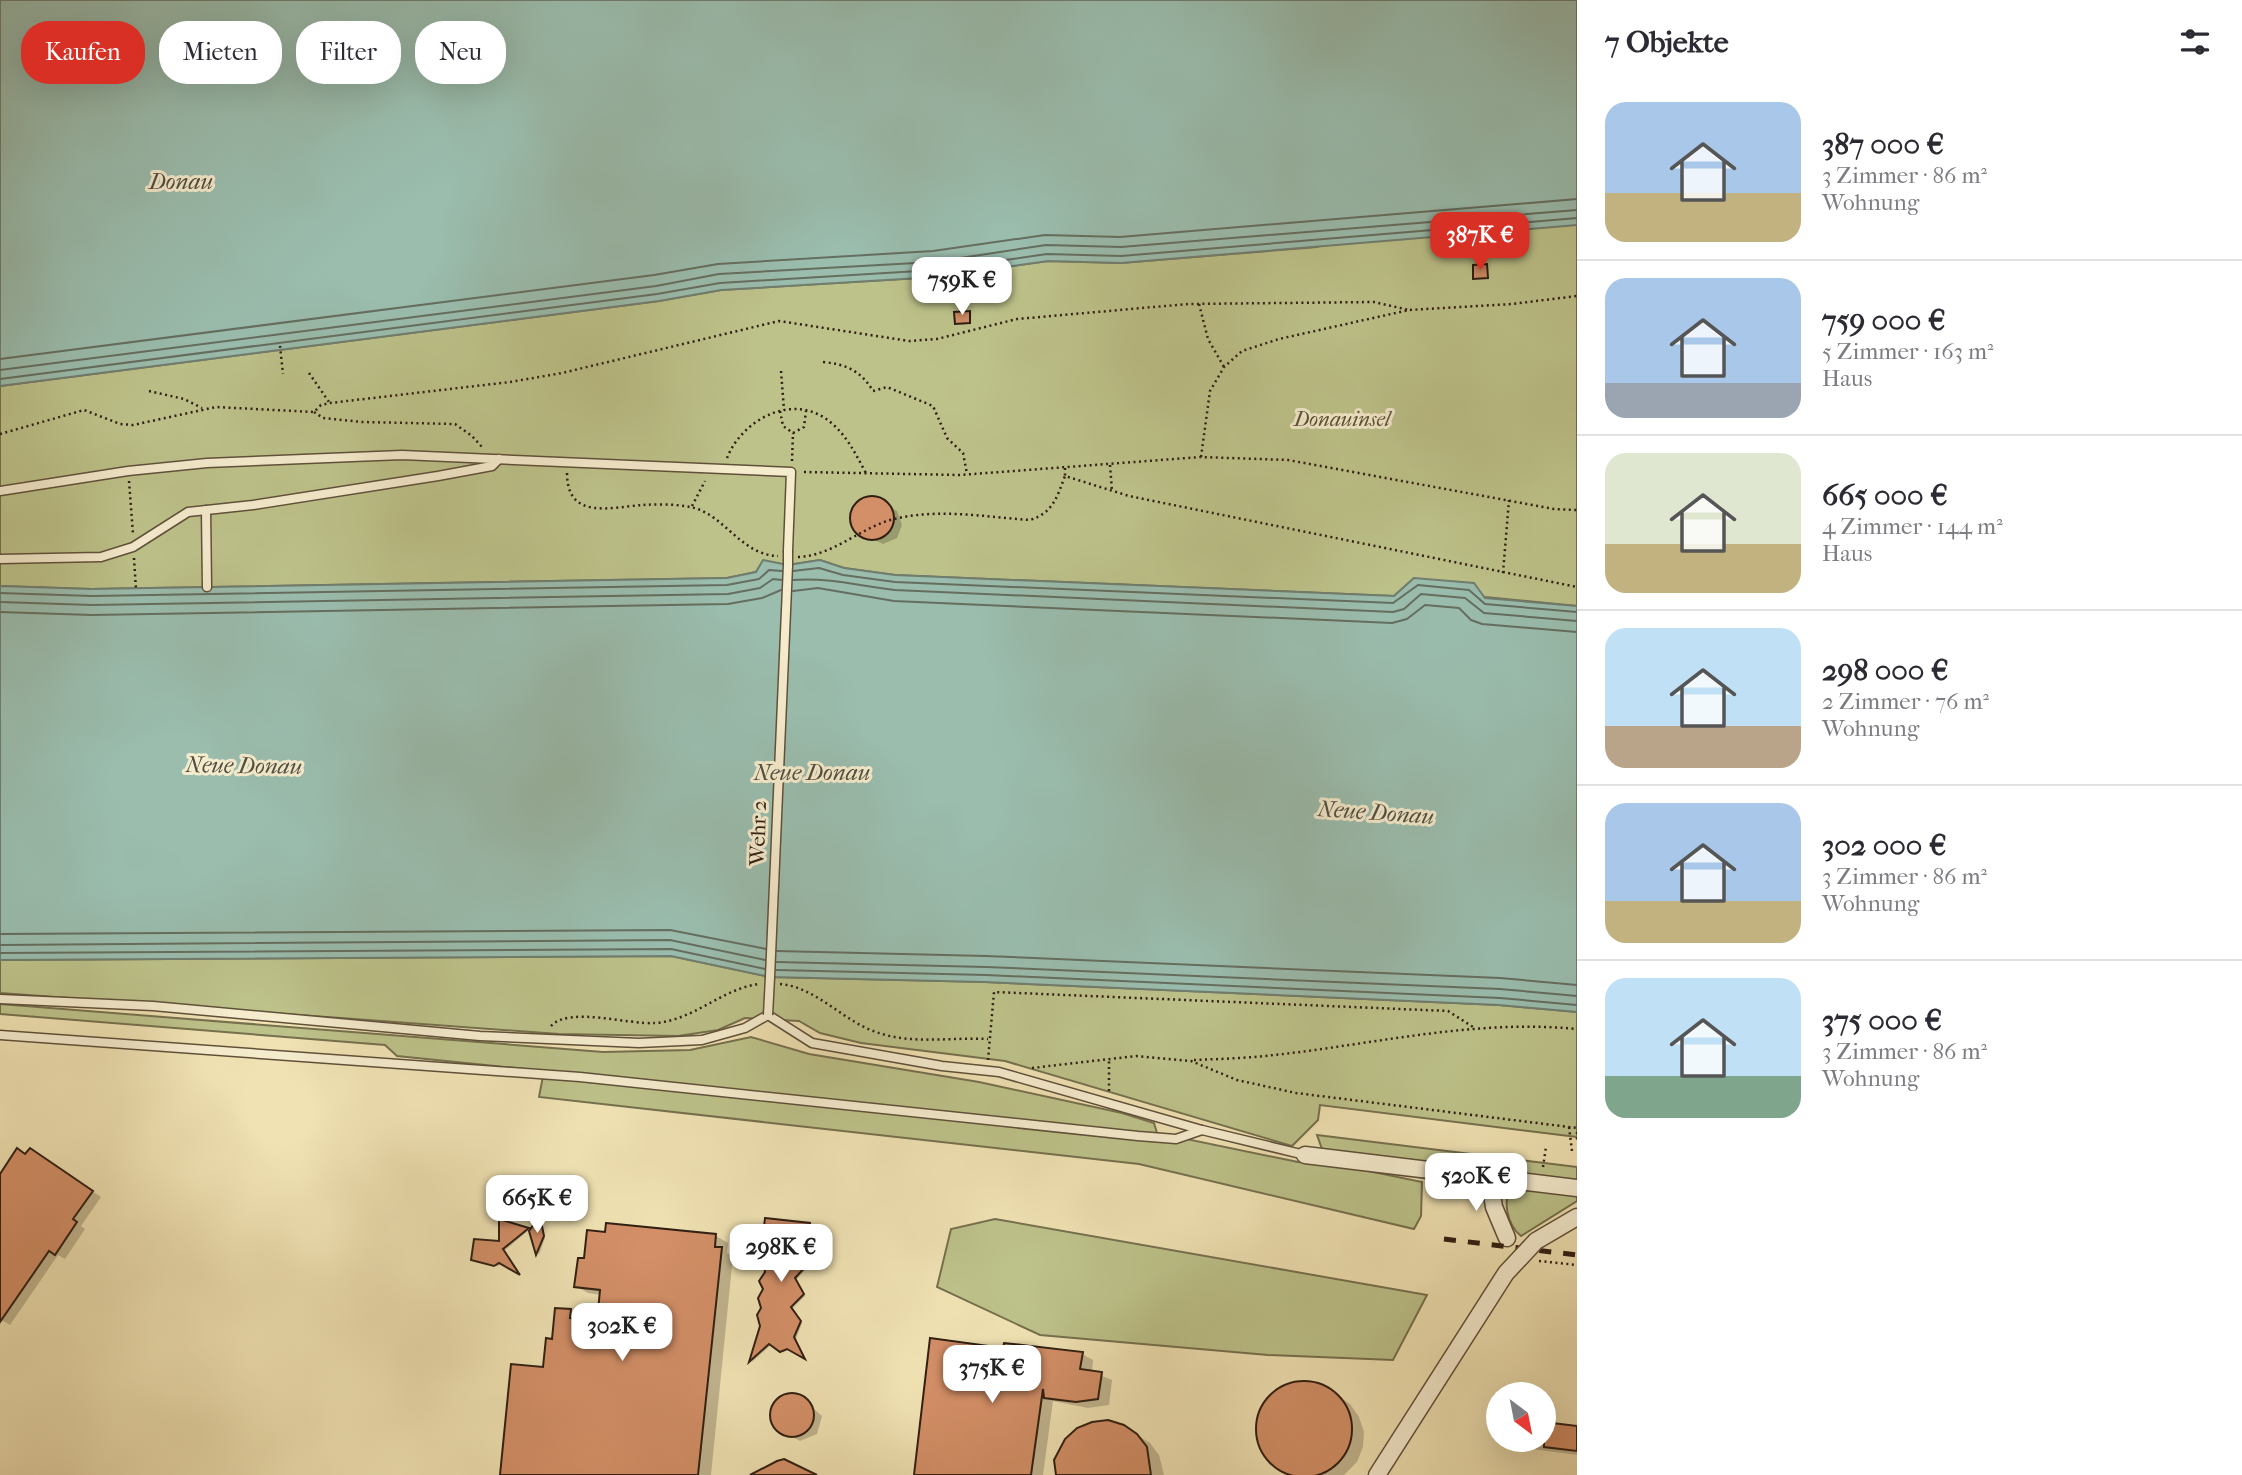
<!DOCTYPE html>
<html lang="de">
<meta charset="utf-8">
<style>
:root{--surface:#fff;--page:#f7f7f7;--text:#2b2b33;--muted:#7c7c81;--line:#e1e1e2;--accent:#d93025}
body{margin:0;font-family:"IM FELL French Canon",serif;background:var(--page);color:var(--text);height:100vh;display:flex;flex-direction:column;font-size:26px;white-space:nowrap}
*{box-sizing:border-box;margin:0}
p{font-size:23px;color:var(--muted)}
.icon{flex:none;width:38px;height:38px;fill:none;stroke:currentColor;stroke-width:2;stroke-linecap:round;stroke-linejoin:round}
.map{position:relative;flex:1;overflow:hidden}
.sheet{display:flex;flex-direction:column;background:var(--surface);width:665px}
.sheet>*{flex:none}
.hud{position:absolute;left:21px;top:21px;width:665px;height:63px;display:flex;gap:14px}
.needle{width:46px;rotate:148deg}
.fabs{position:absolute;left:1486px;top:1382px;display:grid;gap:14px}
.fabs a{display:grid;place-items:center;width:70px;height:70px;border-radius:50%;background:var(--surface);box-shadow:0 7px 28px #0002;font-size:35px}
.price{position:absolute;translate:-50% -60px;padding:0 16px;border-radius:14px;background:#fff;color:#222;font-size:23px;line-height:46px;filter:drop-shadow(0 2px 4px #0008)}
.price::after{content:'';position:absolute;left:50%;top:42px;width:21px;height:16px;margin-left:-10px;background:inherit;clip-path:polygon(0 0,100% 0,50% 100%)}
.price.current{background:var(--accent);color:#fff}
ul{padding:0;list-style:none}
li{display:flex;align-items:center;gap:21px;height:175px;padding:0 28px}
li+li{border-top:2px solid var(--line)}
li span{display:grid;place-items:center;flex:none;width:196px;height:140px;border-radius:21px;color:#555}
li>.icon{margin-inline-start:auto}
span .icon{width:84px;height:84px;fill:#fffc;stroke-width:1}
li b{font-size:30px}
h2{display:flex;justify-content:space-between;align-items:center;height:84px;padding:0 28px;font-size:30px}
.tag{padding:0 24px;border-radius:28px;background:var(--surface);box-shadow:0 7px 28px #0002;font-size:24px;line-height:63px}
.tag.current{background:var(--accent);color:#fff}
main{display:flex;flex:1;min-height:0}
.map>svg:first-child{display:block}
</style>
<main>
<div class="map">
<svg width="1577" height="1475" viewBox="0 0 1577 1475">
<rect width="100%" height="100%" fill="#f0e2b3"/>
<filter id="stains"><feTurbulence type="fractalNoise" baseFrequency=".00286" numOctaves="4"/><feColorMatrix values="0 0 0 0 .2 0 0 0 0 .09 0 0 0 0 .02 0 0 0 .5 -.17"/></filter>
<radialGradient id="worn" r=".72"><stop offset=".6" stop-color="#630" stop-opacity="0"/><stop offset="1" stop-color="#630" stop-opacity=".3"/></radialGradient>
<g fill="#bdc28a" stroke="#76704e" stroke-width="2">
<polygon points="1577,216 1577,606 1485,597 1414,578 1394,596 895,575 844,568 820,560 788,565 763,561 756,572 727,578 91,589 0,586 0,386 659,301 721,290 936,277 1048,261 1121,263 1317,247 1354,232"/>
<polygon points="671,956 770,977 985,982 1499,1005 1577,1012 1577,1137 1320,1105 1318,1120 1292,1146 1005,1061 861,1043 820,1033 799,1021 745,1018 718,1030 678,1036 559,1034 0,993 0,960"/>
<polygon points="0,1004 603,1052 690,1050 751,1037 809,1054 979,1082 1122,1113 1154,1123 1157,1133 1298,1162 1359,1169 1422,1182 1421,1216 1414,1229 1139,1164 539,1097 544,1071 397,1056 385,1045 0,1014"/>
<polygon points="1317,1135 1577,1167 1577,1180 1322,1149"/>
<path d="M1514,1185l58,9 5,2v5l-56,35c-13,-10 -21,-38 -7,-51z"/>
<polygon points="995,1219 1427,1295 1393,1360 1268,1355 1040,1335 937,1287 951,1229"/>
</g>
<g fill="#9abdae" stroke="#707e70" stroke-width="2">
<polygon points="0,0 1577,0 1577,225 1121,263 1048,261 936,277 721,290 659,301 0,386"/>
<polygon points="763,560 788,565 820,560 844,568 895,575 1394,596 1414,578 1474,583 1485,598 1577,606 1577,1012 1499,1005 985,982 770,977 671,956 0,960 0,586 91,589 727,578 756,572"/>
</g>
<g fill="#0003">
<polygon points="874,499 897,511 902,525 897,538 883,544 859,533 853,516 860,503"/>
<polygon points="39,1155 101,1197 81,1226 85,1229 65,1259 58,1255 10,1325 0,1319 0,1177"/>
<polygon points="541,1218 545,1238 539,1255 530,1231"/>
<polygon points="501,1221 529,1230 505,1250 518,1272 503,1264 497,1266 475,1261 500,1243"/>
<polygon points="809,1224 809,1266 796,1280 805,1296 792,1309 802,1323 796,1339 804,1357 791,1349 783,1352 772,1344 752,1362 762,1326"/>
<polygon points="607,1225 716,1236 728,1243 727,1253 733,1256 711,1475 502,1475 553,1341 571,1311 583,1318 583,1321 598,1323 601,1295 588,1293 576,1286 585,1260 607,1234"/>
<polygon points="1005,1350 1082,1354 1093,1360 1092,1372 1112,1380 1109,1405 1088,1408 1053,1401 1043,1475 915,1475"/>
<polygon points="1308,1383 1337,1395 1350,1404 1359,1417 1364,1432 1363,1447 1357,1462 1344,1475 1289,1475 1277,1468 1259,1444 1259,1415 1266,1402 1278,1391 1292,1384"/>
<polygon points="785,1395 799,1396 822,1416 817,1434 800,1441 777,1429 772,1417 775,1404"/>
<polygon points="1544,1424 1577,1428 1577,1455 1524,1448 1511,1441 1544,1440"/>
<polygon points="1123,1426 1150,1443 1159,1455 1164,1475 1058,1475"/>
</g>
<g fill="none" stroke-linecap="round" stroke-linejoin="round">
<g stroke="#656e60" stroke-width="2">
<polyline points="0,359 654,275 718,264 933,251 1045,235 1120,237 1577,199"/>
<polyline points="0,370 656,286 719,274 934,262 1046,245 1121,247 1577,210"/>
<polyline points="0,379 657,294 720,283 935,270 1047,254 1121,256 1577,218"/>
<polyline points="793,571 819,568 843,575 895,582 1393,603 1418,585 1469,590 1485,604 1577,612"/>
<path d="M793,580c34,-3 67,6 102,10l498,22 11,-3 17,-15 44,4 19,15 93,8"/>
<polyline points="793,591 818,588 894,601 1392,623 1407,619 1425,605 1459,608 1471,620 1482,624 1577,632"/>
<polyline points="0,593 92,596 727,585 759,579 769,570 782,571"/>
<polyline points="0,602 92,605 728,594 760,588 773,579 782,580"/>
<polyline points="0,612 92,615 728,604 762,598 781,590"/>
<polyline points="0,934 670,930 766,949"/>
<polyline points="0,945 670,940 765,960"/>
<polyline points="777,951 986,956 1500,978 1577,985"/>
<polyline points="0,953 671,949 765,969"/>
<polyline points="776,962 986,967 1500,989 1577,996"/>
<polyline points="776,970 986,975 1500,998 1577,1005"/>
</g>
</g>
<g fill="#d38f67" stroke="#301f12" stroke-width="2">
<polygon points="1487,264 1488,278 1473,279 1473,265"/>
<polygon points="970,311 970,323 955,324 954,312"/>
<circle cx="872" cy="518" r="22"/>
<polygon points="17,1148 25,1154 30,1148 93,1191 73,1219 77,1222 55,1255 49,1251 0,1322 0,1174"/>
<polygon points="540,1216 544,1236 536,1255 529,1231"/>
<polygon points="765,1218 810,1223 807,1265 795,1278 804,1294 791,1307 801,1321 794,1337 805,1359 787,1349 780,1352 769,1344 749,1362 760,1326 757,1315 761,1308 758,1298 763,1289 759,1281 765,1272 762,1244"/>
<polygon points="499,1219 529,1228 503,1249 520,1275 499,1263 494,1266 471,1260 474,1239 499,1241"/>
<polygon points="606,1223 716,1234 715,1247 722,1247 698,1475 500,1475 511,1364 543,1367 546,1338 552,1339 555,1308 571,1309 570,1318 597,1321 600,1290 574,1287 578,1258 584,1258 587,1230 605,1232"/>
<polygon points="930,1338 1003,1348 1004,1343 1083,1352 1080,1369 1102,1372 1098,1399 1076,1402 1044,1398 1043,1389 1031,1475 914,1475"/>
<circle cx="1304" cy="1429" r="48"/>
<circle cx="792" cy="1415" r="22"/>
<polygon points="1108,1420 1124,1425 1137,1434 1147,1447 1151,1475 1056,1475 1054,1460 1065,1439 1077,1428 1092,1422"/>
<polygon points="1544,1422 1577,1426 1577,1451 1544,1447"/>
<polygon points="784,1459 817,1475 750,1475 777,1461"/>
</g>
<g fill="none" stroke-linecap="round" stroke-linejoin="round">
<defs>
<g id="lane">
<polyline points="0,491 128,471 207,463 402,455 791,472 788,551"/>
<polyline points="206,510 207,587"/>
<polyline points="0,559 101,557 133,547 188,512 253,505 438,476 492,466 499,459"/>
<polyline points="770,977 788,565"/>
<polyline points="0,999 153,1006 480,1036 639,1043 702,1040 745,1028 768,1015 812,1043 942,1066 999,1072 1202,1130 1305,1155"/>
<polyline points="0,1035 580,1077 1138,1136 1176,1139 1202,1130"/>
</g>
<g id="street">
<polyline points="1305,1155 1577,1188"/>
<polyline points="1489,1175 1494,1207 1507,1238"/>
<polyline points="1536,1241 1577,1217"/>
<polyline points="1377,1475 1506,1273 1521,1257"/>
</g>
</defs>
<use href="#lane" stroke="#60503a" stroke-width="11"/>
<use href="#street" stroke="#60503a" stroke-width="19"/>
<g stroke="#301f12" stroke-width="2.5" stroke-dasharray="2 3.5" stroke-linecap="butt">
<polyline points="1199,304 1208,339 1224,367"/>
<polyline points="280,346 283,374"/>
<path d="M823,362c23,2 38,9 50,29l14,-4 46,19 14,32 16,15 4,21"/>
<polyline points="781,371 784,410"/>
<polyline points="309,373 329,402"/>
<polyline points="149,391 184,399 202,408"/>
<polyline points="780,411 783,426 793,433 804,427 806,411"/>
<polyline points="314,412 323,418 362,422 455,424 472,436 482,447"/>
<polyline points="0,434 84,410 120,424 133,425 216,407 314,412 321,405 330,403 510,382 562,373 779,321 909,341 937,339 1017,319 1188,304 1374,302 1409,310"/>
<polyline points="1201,457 1210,391 1224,367 1242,351 1279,339 1409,310 1512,304 1577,296"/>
<path d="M727,458c15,-38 65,-66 102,-37 18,14 27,34 38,54"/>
<polyline points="792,461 793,433"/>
<polyline points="1110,465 1112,491"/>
<polyline points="1065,468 1065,476 1129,496 1577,587"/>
<polyline points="804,472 960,475 1201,457 1288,460 1554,509 1577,510"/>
<path d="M567,473c0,48 45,34 75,32 15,-1 33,-1 48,2 34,6 50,48 88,49"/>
<polyline points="129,481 133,534"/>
<polyline points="692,506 705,481"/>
<path d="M798,557c35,-1 63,-30 96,-38 46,-11 91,-2 136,1 23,-7 27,-23 35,-44"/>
<polyline points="134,558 136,590"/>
<polyline points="1503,573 1509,500"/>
<path d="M780,984c36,3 63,37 96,48 35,13 75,5 112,7"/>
<path d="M551,1026c18,-20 78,-1 104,-3 40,-3 66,-34 104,-39"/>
<polyline points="988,1060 994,992 1448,1011 1473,1027"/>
<path d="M1194,1060c27,-1 54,-2 80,-5 102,-11 200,-36 303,-26"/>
<polyline points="1032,1068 1136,1056 1191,1061 1237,1080 1296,1093 1577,1128"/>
<polyline points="1109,1091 1109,1059"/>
<polyline points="1569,1127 1572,1151"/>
<polyline points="1577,1132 1577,1141"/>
<polyline points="1543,1167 1546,1147"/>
<polyline points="1539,1261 1577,1265"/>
</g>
<use href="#lane" stroke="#f5ecce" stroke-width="8"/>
<use href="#street" stroke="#f5ecce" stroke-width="16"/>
<polyline stroke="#301f12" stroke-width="5" stroke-dasharray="12 12" stroke-linecap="butt" points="1444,1239 1577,1255"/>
<defs>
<g id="lane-bridge">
<polyline points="788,565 788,551"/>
<polyline points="768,1015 770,977"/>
</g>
<polyline id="street-bridge" points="1521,1257 1536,1241"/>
</defs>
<use href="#lane-bridge" stroke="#60503a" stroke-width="11" stroke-linecap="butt"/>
<use href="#street-bridge" stroke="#60503a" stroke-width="19" stroke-linecap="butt"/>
<use href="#lane-bridge" stroke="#f5ecce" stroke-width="8"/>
<use href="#street-bridge" stroke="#f5ecce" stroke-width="16"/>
</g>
<g text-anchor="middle" stroke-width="6" stroke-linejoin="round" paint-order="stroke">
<g font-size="21" font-style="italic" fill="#5a5036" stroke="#f5ecce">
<text x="1342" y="426">Donauinsel</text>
</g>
<g font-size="21" fill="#301f12" stroke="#f5ecce">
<text transform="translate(758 833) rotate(-88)" y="7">Wehr 2</text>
</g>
<g font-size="23" font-style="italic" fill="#504e41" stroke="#f5ecce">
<text x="181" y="189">Donau</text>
<text transform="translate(244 765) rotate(1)" y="8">Neue Donau</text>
<text x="812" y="780">Neue Donau</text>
<text transform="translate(1376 812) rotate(4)" y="8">Neue Donau</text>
</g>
</g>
<rect width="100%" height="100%" filter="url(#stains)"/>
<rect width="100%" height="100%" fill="url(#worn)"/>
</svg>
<div class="fabs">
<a><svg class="needle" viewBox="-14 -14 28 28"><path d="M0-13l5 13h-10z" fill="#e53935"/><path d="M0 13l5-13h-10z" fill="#7c7c81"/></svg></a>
</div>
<b class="price current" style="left:1480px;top:272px">387K €</b>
<b class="price" style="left:962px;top:317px">759K €</b>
<b class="price" style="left:1476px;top:1213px">520K €</b>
<b class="price" style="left:537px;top:1235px">665K €</b>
<b class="price" style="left:781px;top:1284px">298K €</b>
<b class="price" style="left:622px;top:1363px">302K €</b>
<b class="price" style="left:992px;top:1405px">375K €</b>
<div class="hud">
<a class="tag current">Kaufen</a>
<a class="tag">Mieten</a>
<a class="tag">Filter</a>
<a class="tag">Neu</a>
</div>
</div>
<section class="sheet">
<h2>7 Objekte<svg class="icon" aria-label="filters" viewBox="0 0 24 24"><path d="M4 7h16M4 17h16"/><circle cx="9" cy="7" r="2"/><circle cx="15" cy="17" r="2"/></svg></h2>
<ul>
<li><span style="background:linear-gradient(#a9c7e8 65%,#c2b280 0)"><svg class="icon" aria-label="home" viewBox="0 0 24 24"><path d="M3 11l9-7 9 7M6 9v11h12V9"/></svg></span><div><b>387 000 €</b><p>3 Zimmer · 86 m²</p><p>Wohnung</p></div></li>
<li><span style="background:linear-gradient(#a9c7e8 75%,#9aa5b1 0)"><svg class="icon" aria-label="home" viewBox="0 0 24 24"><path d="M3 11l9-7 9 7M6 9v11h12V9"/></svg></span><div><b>759 000 €</b><p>5 Zimmer · 163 m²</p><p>Haus</p></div></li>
<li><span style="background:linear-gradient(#dfe7d0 65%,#c2b280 0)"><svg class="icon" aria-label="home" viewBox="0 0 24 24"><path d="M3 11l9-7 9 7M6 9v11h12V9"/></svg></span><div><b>665 000 €</b><p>4 Zimmer · 144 m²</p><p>Haus</p></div></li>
<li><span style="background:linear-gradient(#bfe0f5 70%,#b9a48a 0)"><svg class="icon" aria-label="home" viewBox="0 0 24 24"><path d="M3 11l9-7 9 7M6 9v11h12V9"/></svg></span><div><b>298 000 €</b><p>2 Zimmer · 76 m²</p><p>Wohnung</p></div></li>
<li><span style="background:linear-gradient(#a9c7e8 70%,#c2b280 0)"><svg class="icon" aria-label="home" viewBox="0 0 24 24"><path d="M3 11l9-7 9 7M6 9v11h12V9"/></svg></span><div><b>302 000 €</b><p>3 Zimmer · 86 m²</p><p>Wohnung</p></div></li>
<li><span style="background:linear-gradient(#bfe0f5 70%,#7fa58c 0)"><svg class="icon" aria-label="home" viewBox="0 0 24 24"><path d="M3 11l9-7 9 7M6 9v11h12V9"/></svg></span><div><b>375 000 €</b><p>3 Zimmer · 86 m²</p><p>Wohnung</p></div></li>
</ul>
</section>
</main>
